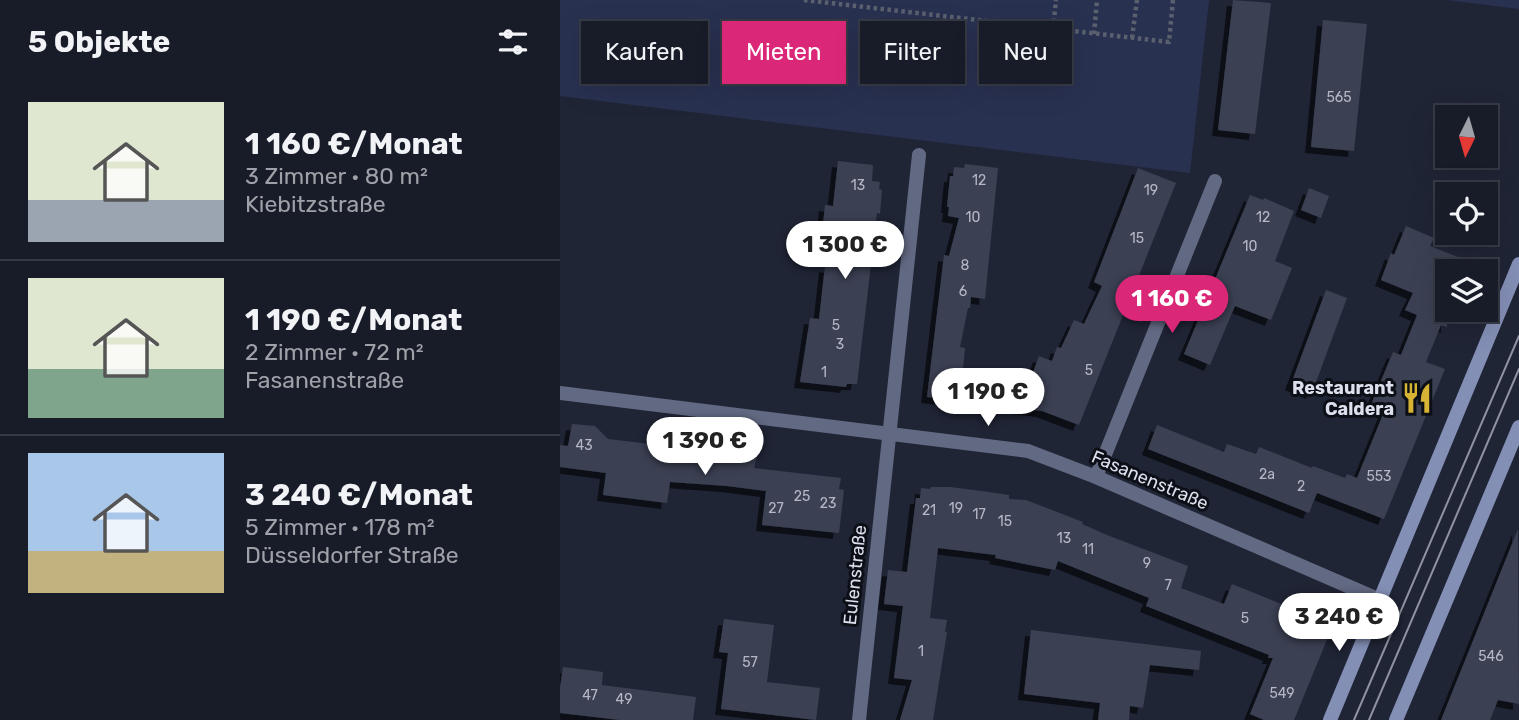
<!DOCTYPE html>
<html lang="de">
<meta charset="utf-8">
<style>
:root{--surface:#181c28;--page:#252934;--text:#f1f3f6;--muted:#9fa1a8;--line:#363a45;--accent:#db2777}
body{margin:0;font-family:Rubik,sans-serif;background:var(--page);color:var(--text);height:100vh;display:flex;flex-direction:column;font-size:26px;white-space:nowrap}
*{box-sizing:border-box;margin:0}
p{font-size:23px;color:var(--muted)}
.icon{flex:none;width:38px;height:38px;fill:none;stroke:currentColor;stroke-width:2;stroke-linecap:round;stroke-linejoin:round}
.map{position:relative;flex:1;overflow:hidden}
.drawer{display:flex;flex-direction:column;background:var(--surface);width:560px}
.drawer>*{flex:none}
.hud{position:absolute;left:21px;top:21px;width:665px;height:63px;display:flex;gap:14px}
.needle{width:46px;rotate:185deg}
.fabs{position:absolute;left:875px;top:105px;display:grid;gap:14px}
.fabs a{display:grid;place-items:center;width:63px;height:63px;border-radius:0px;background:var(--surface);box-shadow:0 7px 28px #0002,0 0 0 2px var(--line);font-size:35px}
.price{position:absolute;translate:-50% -60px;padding:0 16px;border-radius:24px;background:#fff;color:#222;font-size:23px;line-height:46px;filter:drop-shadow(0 2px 4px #0008)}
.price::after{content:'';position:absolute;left:50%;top:42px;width:21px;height:16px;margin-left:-10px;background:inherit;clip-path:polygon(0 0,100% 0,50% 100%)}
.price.selected{background:var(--accent);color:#fff}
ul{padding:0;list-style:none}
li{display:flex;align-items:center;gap:21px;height:175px;padding:0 28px}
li+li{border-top:2px solid var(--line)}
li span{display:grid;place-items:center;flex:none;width:196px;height:140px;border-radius:0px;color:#555}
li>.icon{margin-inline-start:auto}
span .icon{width:84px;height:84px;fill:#fffc;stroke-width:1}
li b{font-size:30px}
h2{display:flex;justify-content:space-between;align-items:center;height:84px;padding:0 28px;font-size:30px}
.tag{padding:0 24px;border-radius:0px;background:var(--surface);box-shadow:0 7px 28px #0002,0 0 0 2px var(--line);font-size:24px;line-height:63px}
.tag.selected{background:var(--accent);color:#fff}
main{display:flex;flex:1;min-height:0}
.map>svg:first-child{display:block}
</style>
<main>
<section class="drawer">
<h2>5 Objekte<svg class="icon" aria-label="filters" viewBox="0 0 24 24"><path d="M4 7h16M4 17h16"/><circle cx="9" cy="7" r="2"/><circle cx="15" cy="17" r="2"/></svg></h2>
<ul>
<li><span style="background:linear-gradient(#dfe7d0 70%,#9aa5b1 0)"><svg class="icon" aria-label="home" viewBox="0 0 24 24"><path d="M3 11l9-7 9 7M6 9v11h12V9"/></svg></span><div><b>1 160 €/Monat</b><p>3 Zimmer · 80 m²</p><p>Kiebitzstraße</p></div></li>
<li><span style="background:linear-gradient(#dfe7d0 65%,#7fa58c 0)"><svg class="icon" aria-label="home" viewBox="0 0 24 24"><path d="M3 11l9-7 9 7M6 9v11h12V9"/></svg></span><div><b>1 190 €/Monat</b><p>2 Zimmer · 72 m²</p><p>Fasanenstraße</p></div></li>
<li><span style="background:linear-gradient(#a9c7e8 70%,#c2b280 0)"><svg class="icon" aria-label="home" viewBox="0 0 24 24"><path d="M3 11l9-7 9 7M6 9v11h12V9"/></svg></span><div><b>3 240 €/Monat</b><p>5 Zimmer · 178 m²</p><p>Düsseldorfer Straße</p></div></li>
</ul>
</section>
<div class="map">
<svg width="959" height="720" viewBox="0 0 959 720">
<defs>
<filter id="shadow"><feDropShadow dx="-6" dy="6" stdDeviation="0" flood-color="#0009"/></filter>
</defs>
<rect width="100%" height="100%" fill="#202536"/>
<g fill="#293151">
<polygon points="0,0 649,0 630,173 0,96"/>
<polygon points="887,0 959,0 959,9"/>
</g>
<g fill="#3b4053" filter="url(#shadow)">
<polygon points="673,0 711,3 695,134 658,130"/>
<polygon points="763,20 807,24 794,151 751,147"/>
<polygon points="278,161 313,165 312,181 320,182 319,189 322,190 320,214 317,213 297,384 287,384 286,387 240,382 250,318 259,319 265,266 273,267 278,226 263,224 265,205 273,206"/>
<polygon points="405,164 438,168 425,299 411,297 410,308 408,308 400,347 405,348 402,379 434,385 467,389 479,356 492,361 497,347 501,348 514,320 524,324 542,286 534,282 578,168 616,183 519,425 482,411 367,397 384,255 389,256 399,218 388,216 389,207 387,207 390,176 393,176 394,167 404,168"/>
<polygon points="749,188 769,196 761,218 741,210"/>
<polygon points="690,195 703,200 704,198 734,211 715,261 732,268 711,320 675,306 650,365 624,354"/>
<polygon points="846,226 874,238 870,246 931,270 887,271 887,327 881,325 866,362 885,369 824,519 757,493 749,513 588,449 597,425 664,452 667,444 696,454 699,447 752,468 753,466 785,478 787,474 797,478 824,412 810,407 833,352 841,355 857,315 845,310 853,293 821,280 831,253 834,255"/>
<polygon points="766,290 787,298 752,393 731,384"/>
<polygon points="12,424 35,426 48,439 82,443 163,453 176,443 200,446 194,468 281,478 279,489 284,490 279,533 202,525 206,491 167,486 110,482 107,503 43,495 46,473 0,467 0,445 8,446"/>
<polygon points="371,487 390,487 429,492 449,495 449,499 466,500 523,522 522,524 547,535 628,566 621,588 664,604 672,584 773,625 734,720 704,720 690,714 713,658 708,658 709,655 586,606 589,598 498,561 495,570 435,558 436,555 378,548 370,618 387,620 385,632 387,632 373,720 340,720 352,680 334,678 343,606 324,604 328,570 347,572 356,498 360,498 361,488 370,489"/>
<polygon points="958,529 959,704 938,700 930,720 881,720"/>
<polygon points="164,619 214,625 207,682 260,688 256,720 161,709 168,653 159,652"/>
<polygon points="471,630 641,651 639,670 590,665 583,708 570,706 569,720 538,720 540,703 464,694"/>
<polygon points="3,667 43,672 42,685 136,697 133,720 60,720 0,713 0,688"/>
</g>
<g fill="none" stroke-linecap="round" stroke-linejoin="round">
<g stroke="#5b606f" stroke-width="4.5" stroke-dasharray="3.5 3.5" stroke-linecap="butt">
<polyline points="244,0 609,42 613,0"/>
<polyline points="493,29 496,0"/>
<polyline points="534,34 537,0"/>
<polyline points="572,38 577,0"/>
</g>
<g stroke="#626982" stroke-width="14">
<polyline points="0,393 468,451 536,477 820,600"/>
<polyline points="536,477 655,181"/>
<polyline points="299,720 359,155"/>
</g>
<g stroke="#848fb6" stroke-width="14">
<polyline points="770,720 959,264"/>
<polyline points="836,720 959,427"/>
</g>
<g stroke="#8f93a1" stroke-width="2">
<polyline points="794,720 959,336"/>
<polyline points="809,720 959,369"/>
</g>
</g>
<defs>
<symbol id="restaurant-bare" viewBox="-9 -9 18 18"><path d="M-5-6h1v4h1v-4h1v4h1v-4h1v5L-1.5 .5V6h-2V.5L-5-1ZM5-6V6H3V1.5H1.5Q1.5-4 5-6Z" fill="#d7b434" stroke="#0d0f16" stroke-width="2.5" paint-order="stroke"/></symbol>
</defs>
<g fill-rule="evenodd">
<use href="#restaurant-bare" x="835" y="376" width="44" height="44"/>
</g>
<g text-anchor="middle" stroke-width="6" stroke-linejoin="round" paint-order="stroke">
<g font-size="14" fill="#b4b8c6">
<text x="779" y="102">565</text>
<text x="419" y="185">12</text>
<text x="298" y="190">13</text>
<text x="591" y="195">19</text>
<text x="413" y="222">10</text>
<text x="703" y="222">12</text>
<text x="577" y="243">15</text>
<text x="690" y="251">10</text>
<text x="405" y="270">8</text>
<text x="403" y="296">6</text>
<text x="276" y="330">5</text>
<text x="280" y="349">3</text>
<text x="529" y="375">5</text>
<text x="264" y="377">1</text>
<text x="24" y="450">43</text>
<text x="707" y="479">2a</text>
<text x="819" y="481">553</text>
<text x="741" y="491">2</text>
<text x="242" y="501">25</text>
<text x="268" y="508">23</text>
<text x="216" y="513">27</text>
<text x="396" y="513">19</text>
<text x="369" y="515">21</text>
<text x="419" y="519">17</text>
<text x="445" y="526">15</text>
<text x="504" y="543">13</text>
<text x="528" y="554">11</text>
<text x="587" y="568">9</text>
<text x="608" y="590">7</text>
<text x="685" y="623">5</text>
<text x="361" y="656">1</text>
<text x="931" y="661">546</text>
<text x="190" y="667">57</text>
<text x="722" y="698">549</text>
<text x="30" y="700">47</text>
<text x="64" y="704">49</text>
</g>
<g font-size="18" font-weight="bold" fill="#dce0ec" stroke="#0d0f16" text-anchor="end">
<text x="834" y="394">Restaurant<tspan x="834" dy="21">Caldera</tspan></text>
</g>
<g font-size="18" fill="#dce0ec" stroke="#0d0f16">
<text transform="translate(590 480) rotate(23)" y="6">Fasanenstraße</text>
<text transform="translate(295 575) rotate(-84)" y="6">Eulenstraße</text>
</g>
</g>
</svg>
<div class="fabs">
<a><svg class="needle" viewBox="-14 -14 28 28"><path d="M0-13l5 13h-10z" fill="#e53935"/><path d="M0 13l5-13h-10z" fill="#9fa1a8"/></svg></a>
<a><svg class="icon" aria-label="locate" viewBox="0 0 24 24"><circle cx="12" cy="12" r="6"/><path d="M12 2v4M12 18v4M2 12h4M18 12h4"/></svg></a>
<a><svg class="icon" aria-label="layers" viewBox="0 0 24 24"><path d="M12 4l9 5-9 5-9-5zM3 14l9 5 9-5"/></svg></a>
</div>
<b class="price" style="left:285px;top:281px">1 300 €</b>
<b class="price selected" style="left:612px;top:335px">1 160 €</b>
<b class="price" style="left:428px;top:428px">1 190 €</b>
<b class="price" style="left:145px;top:477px">1 390 €</b>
<b class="price" style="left:779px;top:653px">3 240 €</b>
<div class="hud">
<a class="tag">Kaufen</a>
<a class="tag selected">Mieten</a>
<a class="tag">Filter</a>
<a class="tag">Neu</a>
</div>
</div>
</main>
